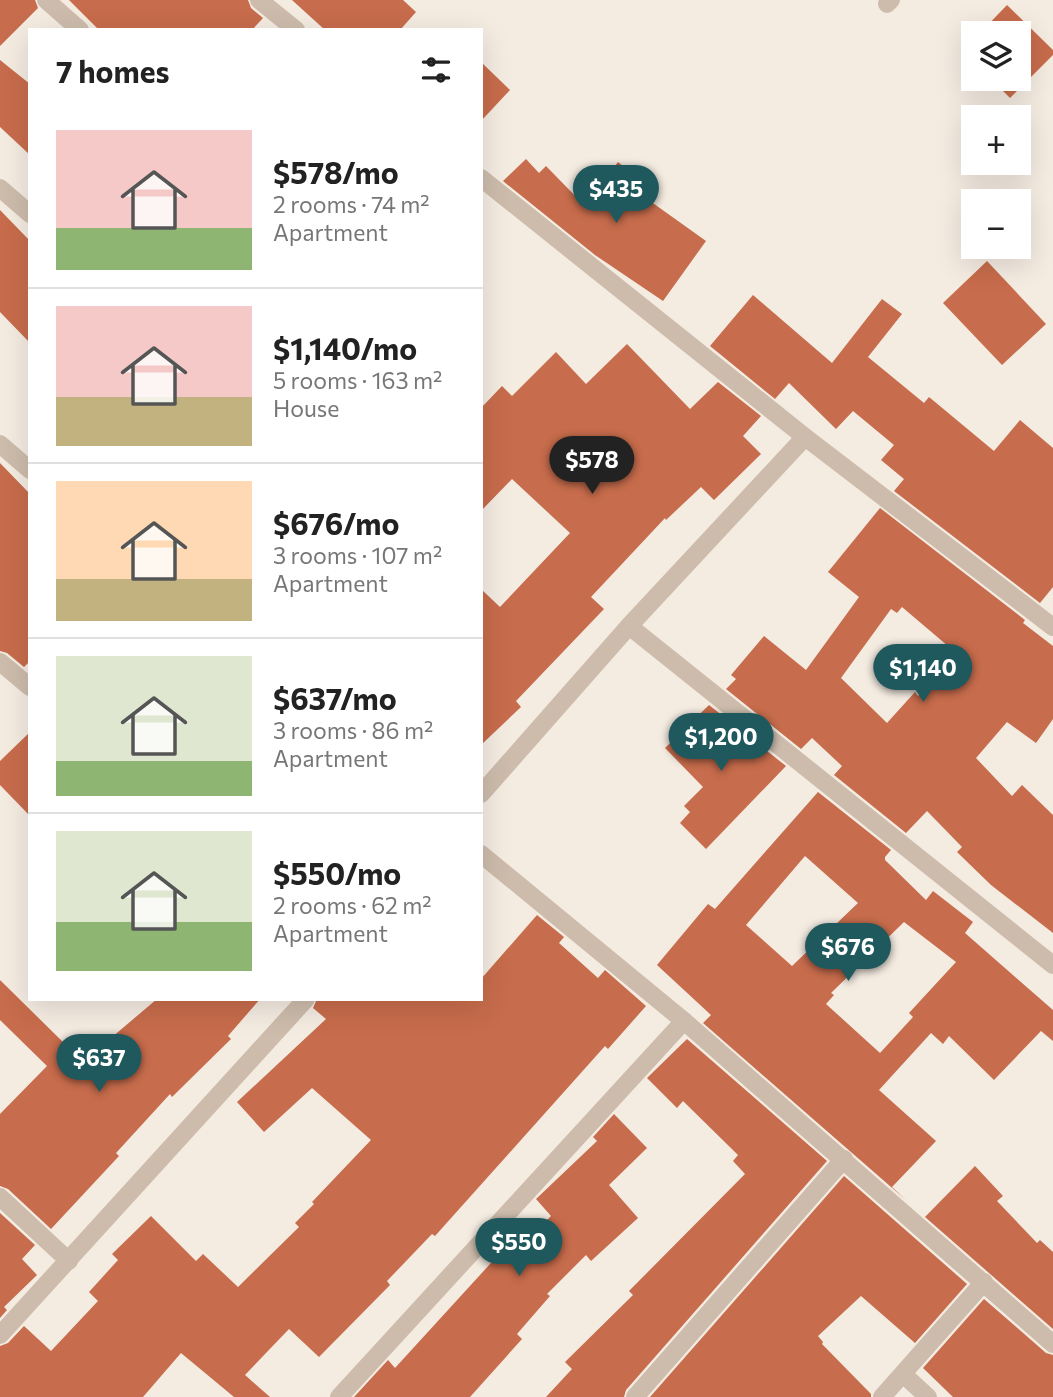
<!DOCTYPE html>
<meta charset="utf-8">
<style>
:root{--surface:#fff;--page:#f6f6f6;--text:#222;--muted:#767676;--line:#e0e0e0;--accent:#1f585d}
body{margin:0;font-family:Commissioner,sans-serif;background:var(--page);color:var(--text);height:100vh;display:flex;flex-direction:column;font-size:26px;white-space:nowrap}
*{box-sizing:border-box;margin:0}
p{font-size:23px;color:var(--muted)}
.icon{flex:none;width:38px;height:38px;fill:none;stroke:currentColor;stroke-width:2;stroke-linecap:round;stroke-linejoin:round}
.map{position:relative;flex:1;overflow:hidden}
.details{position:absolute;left:28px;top:28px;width:455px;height:973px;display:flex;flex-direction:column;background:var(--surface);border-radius:0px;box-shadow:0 7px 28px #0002}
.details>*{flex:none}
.tools{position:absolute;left:961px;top:21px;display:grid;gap:14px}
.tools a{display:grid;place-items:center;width:70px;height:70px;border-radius:0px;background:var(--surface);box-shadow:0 7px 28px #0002;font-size:35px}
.price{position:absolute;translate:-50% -60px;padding:0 16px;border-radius:24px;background:var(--accent);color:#fff;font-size:23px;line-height:46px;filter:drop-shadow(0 2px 4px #0008)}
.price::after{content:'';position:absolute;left:50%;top:42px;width:21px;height:16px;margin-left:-10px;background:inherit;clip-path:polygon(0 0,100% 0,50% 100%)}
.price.active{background:#222;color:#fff}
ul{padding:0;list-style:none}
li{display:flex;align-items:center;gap:21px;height:175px;padding:0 28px}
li+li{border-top:2px solid var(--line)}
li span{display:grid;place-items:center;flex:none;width:196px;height:140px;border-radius:0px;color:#555}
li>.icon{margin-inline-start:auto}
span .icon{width:84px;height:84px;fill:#fffc;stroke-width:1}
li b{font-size:30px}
h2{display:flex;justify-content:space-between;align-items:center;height:84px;padding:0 28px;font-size:30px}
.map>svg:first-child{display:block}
</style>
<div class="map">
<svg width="1053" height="1397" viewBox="0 0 1053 1397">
<rect width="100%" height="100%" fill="#f4ebe1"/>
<g fill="#c76c4c" fill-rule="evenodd">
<polygon points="0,0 35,0 38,8 0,46"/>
<polygon points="69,0 248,0 251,8 263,18 252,30 99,30"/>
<polygon points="292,0 403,0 416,12 400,30 325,30"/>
<polygon points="1007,5 1053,50 1053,55 1010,98 991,79 1018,79 1018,33 980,33"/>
<polygon points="0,60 30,84 30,155 0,127"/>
<polygon points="481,62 510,90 481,121"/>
<polygon points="526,159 539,173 546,166 584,205 618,162 650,188 643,196 706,241 663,301 595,255 503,181"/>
<polygon points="0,210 30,241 30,343 0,312"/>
<polygon points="987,261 1046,324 1002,365 943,303"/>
<polygon points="753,295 832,363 882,299 902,314 868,357 924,403 929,397 994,451 1020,420 1053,448 1053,587 1040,603 894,491 904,479 881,460 894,445 853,411 836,429 789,383 775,399 710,346"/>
<polygon points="627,344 690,409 718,382 761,416 743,436 761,454 714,500 701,487 666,520 665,518 591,597 604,609 516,701 521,707 481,745 481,589 500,607 570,533 512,479 481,511 481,408 502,386 512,396 556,352 586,384"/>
<polygon points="0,463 30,494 30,661 24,667 7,653 0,651"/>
<path d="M880,508l145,112 -2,3 30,23v73l-17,24 -29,-21 -31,36 36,38 10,-11 31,30v118l-62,-48 -34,-33 5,-5 -35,-36 -21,22 -72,-58 8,-9 -30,-28 -11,11 -75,-60 10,-10 -5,-4 33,-39 42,34 53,-73 -31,-25zM902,607l53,45 -37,44 -3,-4 -28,31 -46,-45 50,-69 6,4z"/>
<polygon points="709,705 786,766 706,849 680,823 690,812 684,806 703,787 665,748"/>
<polygon points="30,732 30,816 0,785 0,761"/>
<path d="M818,792l73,58 -6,7v3l41,40 7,-9 40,31 -8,11 88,77v31l-12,-10 -47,49 -45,-44 -6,8 -12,-11 -52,57 57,51 -44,46 14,13 -203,-177 8,-8 -54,-50 51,-61 7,5zM805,856l53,47 -66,63 -46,-41zM904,922l52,40 -47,51 4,4 -33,36 -54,-49 8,-9 -3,-2z"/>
<polygon points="537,915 564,937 559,943 598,978 605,970 646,1006 608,1049 605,1046 435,1236 432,1234 387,1281 390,1285 319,1357 289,1329 245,1375 270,1397 234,1397 181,1353 143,1397 0,1397 0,1346 8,1343 24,1326 51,1351 98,1301 89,1292 118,1260 112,1254 151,1216 196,1261 203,1254 238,1287 299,1227 295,1223 314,1204 312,1202 371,1140 312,1088 264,1132 237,1102 326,1019 313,1008 317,999 481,999 481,979"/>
<polygon points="0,980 66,1045 73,1037 92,1054 157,999 260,999 228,1036 231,1039 172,1097 170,1094 116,1153 119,1156 51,1229 8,1189 0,1186 0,1114 47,1066 0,1020"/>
<polygon points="687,1039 827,1161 626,1390 624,1397 546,1397 572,1369 565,1362 633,1295 629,1291 745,1174 733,1161 738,1155 683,1101 677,1108 647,1078"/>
<polygon points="614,1114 647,1148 609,1185 638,1218 591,1261 586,1255 547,1294 550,1296 517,1334 522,1339 470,1397 354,1397 388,1360 395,1368 501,1252 508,1259 551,1216 536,1199 597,1141 593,1137"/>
<polygon points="975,1166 1003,1196 997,1201 1037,1243 1040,1240 1053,1252 1053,1329 925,1217"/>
<polygon points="844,1176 967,1284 915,1343 861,1296 818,1336 823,1342 822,1344 871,1394 871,1397 650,1397"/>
<polygon points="0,1213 35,1245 22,1259 37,1275 4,1307 7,1310 0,1318"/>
<polygon points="984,1299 1046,1353 1053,1355 1053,1397 953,1397 923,1368"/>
</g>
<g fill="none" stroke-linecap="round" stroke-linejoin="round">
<g stroke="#cdbcac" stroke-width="18">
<polyline points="46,0 80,30"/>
<polyline points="259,0 296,30"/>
<polyline points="887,4 891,0"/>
<polyline points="481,178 805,437 1053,627"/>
<polyline points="0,188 30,214"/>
<polyline points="0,444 30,470"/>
<polyline points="629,626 1053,965"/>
<polyline points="0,662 30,687"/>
<polyline points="481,794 629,626 805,437"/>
<polyline points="481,854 684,1021 1053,1344"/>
<polyline points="0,1197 69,1261"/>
<polyline points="0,1335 306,999"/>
<polyline points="903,1374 928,1397"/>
<polyline points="339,1397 684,1021"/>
<polyline points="635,1397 844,1159"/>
<polyline points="882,1397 984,1282"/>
</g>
</g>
</svg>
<div class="tools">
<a><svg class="icon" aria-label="layers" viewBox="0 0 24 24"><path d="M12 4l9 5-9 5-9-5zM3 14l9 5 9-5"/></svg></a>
<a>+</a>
<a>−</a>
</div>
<b class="price" style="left:616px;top:225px">$435</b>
<b class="price active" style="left:592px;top:496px">$578</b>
<b class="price" style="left:923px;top:704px">$1,140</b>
<b class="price" style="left:721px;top:773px">$1,200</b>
<b class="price" style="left:848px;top:983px">$676</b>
<b class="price" style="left:99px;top:1094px">$637</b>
<b class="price" style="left:519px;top:1278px">$550</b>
<section class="details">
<h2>7 homes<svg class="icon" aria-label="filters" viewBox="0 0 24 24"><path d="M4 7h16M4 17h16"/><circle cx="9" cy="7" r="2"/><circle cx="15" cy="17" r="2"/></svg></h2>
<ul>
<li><span style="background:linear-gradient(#f6c9c9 70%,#8fb573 0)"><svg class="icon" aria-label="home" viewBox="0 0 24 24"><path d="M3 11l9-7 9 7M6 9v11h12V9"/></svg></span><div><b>$578/mo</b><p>2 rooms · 74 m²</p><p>Apartment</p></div></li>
<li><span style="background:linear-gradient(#f6c9c9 65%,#c2b280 0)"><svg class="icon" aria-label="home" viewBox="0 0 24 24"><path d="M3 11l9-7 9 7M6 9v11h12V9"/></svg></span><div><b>$1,140/mo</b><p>5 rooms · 163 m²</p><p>House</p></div></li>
<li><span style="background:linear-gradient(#ffd9b3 70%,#c2b280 0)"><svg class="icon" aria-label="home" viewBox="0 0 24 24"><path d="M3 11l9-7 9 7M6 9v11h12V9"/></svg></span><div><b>$676/mo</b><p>3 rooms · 107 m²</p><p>Apartment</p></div></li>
<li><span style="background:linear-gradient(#dfe7d0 75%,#8fb573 0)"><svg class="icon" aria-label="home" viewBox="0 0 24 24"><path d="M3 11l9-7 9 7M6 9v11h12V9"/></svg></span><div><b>$637/mo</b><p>3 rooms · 86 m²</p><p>Apartment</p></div></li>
<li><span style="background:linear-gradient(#dfe7d0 65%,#8fb573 0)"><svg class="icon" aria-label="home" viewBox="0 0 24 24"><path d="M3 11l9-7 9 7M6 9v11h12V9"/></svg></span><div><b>$550/mo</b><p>2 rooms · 62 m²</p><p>Apartment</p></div></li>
</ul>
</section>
</div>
